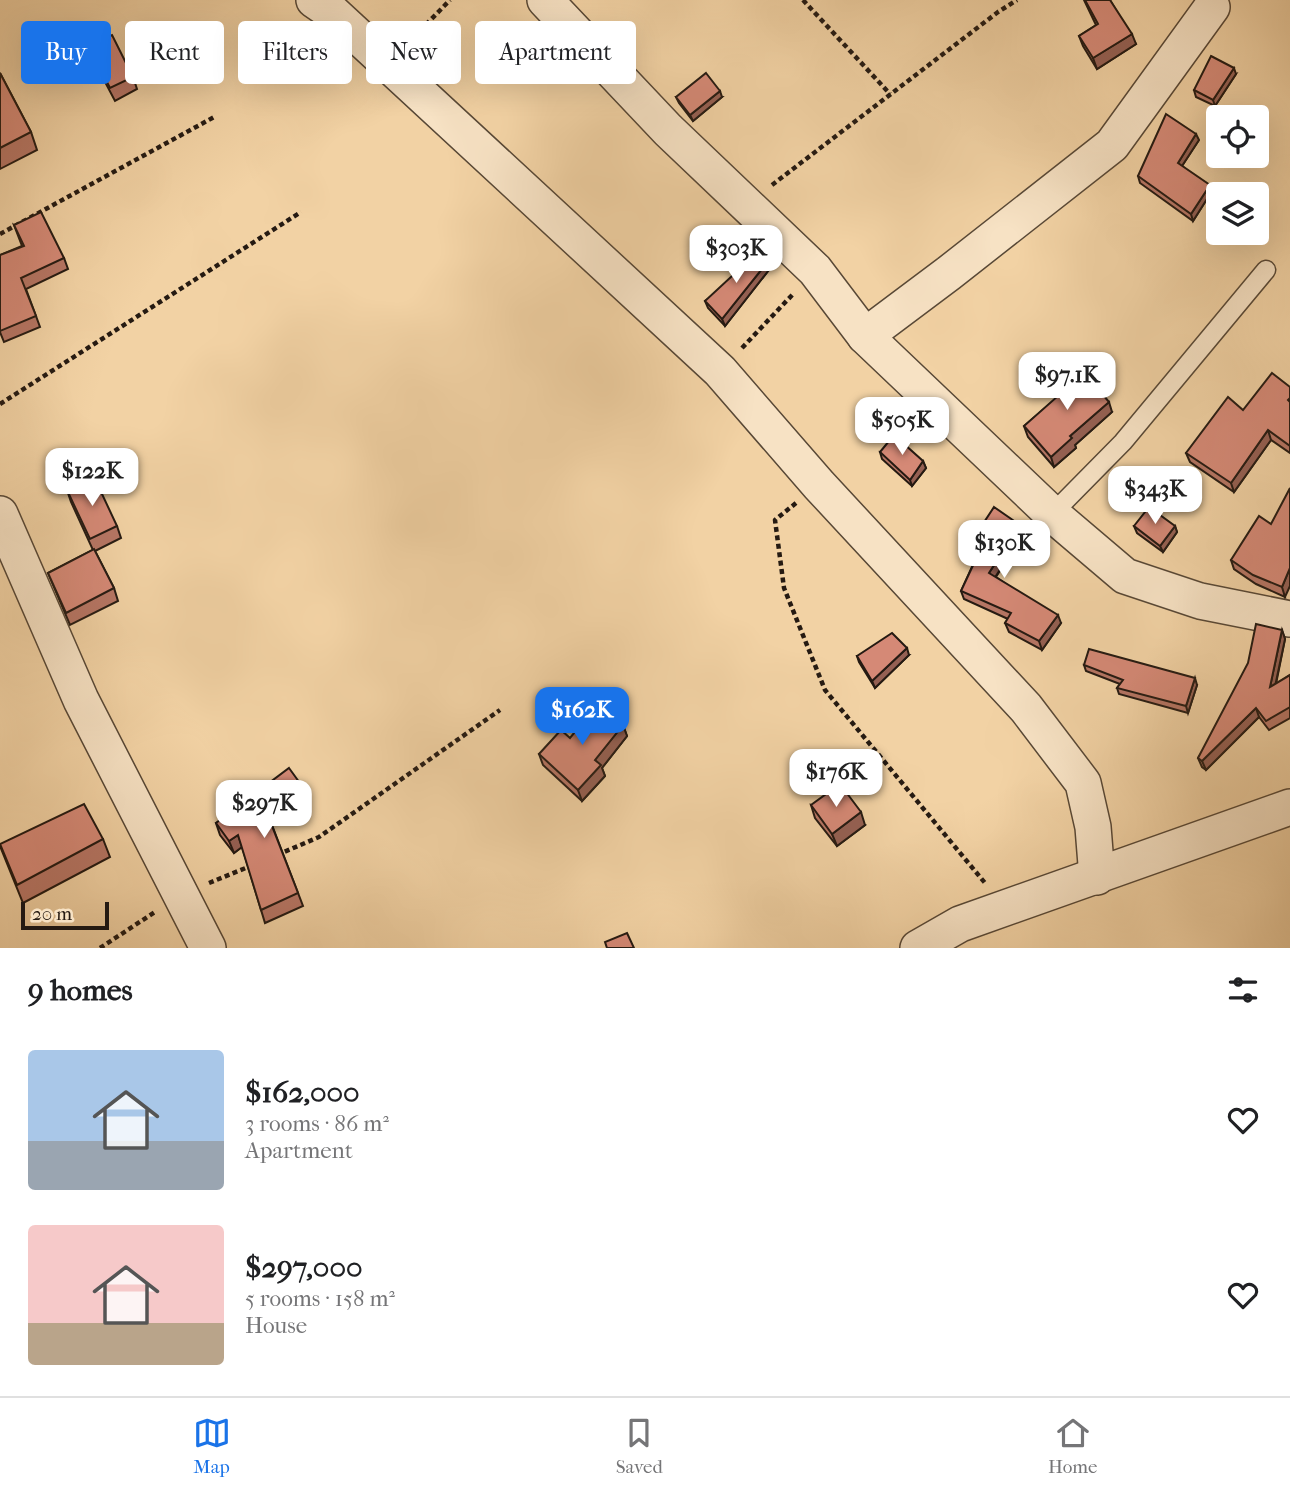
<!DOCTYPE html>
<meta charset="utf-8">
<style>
:root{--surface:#fff;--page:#f6f6f6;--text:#202124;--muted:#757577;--line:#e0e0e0;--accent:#1a73e8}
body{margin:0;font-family:"IM FELL French Canon",serif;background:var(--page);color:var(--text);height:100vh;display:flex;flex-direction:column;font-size:26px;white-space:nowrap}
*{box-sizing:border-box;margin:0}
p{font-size:23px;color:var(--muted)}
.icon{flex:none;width:38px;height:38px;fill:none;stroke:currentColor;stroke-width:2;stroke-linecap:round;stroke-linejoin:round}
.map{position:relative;height:948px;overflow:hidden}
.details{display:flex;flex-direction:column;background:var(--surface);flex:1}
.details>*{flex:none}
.hud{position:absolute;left:21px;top:21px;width:700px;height:63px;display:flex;gap:14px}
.fabs{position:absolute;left:1206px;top:105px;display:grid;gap:14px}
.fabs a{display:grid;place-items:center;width:63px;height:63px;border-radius:7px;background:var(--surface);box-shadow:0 7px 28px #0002;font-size:35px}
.scale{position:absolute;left:21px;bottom:18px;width:88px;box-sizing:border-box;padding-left:7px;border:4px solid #251a12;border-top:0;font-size:19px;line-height:24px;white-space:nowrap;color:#251a12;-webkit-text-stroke:5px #f7e2c4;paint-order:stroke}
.price{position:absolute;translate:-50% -60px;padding:0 16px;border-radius:14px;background:#fff;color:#222;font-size:23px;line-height:46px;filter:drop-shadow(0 2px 4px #0008)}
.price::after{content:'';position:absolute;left:50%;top:42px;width:21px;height:16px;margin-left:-10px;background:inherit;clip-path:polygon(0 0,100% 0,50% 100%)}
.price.selected{background:var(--accent);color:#fff}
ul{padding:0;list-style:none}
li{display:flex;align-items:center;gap:21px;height:175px;padding:0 28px}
li span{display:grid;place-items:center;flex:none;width:196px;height:140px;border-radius:7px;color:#555}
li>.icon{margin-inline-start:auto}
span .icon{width:84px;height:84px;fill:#fffc;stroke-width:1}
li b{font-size:30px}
h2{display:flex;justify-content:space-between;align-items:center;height:84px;padding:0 28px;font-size:30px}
.pill{padding:0 24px;border-radius:7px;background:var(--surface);box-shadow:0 7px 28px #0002;font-size:24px;line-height:63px}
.pill.selected{background:var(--accent);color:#fff}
.menu{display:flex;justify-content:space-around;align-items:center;height:98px;border-top:2px solid var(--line);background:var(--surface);font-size:19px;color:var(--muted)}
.menu a{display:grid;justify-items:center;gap:4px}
.menu .selected{color:var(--accent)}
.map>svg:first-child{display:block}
</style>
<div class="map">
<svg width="1290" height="948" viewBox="0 0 1290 948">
<rect width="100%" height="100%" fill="#f2d2a4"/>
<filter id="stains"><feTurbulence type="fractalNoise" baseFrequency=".00286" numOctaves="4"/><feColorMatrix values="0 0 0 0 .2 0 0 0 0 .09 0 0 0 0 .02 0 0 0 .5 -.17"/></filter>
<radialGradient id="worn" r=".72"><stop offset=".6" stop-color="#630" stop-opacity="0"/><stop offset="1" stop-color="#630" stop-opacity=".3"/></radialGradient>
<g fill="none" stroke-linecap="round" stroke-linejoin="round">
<defs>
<polyline id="lane" points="1052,514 1123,442 1266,270"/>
<g id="street">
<polyline points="314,0 333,13 720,371 819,485 1026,708 1083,783 1093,827 1097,877"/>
<polyline points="545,0 668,130 815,270 865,336 1052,514 1125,576 1200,601 1290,619"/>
<polyline points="865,336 949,273 1112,145 1212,7"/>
<polyline points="0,514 81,700 208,948"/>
<polyline points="918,948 960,924 1290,807"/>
</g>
</defs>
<use href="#lane" stroke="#584836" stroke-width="21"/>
<use href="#street" stroke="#584836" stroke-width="38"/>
<g stroke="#251a12" stroke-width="4.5" stroke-dasharray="5 3.5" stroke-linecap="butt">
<polyline points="803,0 890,94"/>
<polyline points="408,43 450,0"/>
<polyline points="772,185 998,12 1017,0"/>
<polyline points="0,234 216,116"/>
<polyline points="742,348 794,293"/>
<polyline points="0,404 301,212"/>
<polyline points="796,503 775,520 784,588 825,690 985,883"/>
<polyline points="277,855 319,837 500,710"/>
<polyline points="209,883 253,865"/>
<polyline points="100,948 155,912"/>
</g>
<use href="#lane" stroke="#f7e2c4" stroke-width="18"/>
<use href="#street" stroke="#f7e2c4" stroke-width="35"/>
</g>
<g fill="#b77665" stroke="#251a12" stroke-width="2">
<polygon points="1084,0 1110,0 1136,44 1097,69 1083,46 1079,36 1096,25"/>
<polygon points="89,47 133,77 137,89 115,101 93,59"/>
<polygon points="0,73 31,132 37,150 0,169"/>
<polygon points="1236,74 1215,106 1196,97 1194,90"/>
<polygon points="676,97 722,97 693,121 679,103"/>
<polygon points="1199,140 1182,166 1212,191 1193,221 1140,183 1138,176"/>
<polygon points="14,225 64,258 68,269 26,289 40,327 4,342 0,332 0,255 22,246"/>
<polygon points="769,260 772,266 725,326 708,308 705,301"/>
<polygon points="1059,379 1112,412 1075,445 1076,448 1054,467 1028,437 1024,426 1065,391"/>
<polygon points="1290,387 1290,453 1271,440 1234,492 1190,462 1186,453 1243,410"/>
<polygon points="880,452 923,461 926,468 912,486 882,459"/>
<polygon points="67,490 117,526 121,538 95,551 114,588 118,601 70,625 48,573 93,550 71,502"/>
<polygon points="1271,524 1285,597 1256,584 1234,569 1231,560"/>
<polygon points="1134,526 1175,526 1177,532 1163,552 1137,533"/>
<polygon points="1023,534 996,577 1061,623 1042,650 1009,632 1005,623 1008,619 964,599 961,591 981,547 978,545 975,536"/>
<polygon points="1282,630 1285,639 1276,684 1290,675 1290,718 1269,730 1259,717 1206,770 1202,767 1198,758"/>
<polygon points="909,655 875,688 859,662 857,656"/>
<polygon points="1084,665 1197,685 1188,713 1119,694 1117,688 1120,684 1086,671"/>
<polygon points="623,725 627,736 602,768 605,776 582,801 543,765 539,754 570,738"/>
<polygon points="302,786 307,799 272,825 303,906 265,923 242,847 234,853 220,835 216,823"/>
<polygon points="811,805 865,825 837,846 815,818"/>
<polygon points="103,839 110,857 23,903 0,846"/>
</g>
<g fill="#956053" stroke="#251a12" stroke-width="2">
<polygon points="1132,34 1136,44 1097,69 1093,58"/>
<polygon points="1234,68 1236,74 1215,106 1213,100"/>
<polygon points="720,91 722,97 693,121 690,115"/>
<polygon points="1196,134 1199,140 1180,169 1178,163"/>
<polygon points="1210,185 1212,191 1193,221 1191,214"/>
<polygon points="769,260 772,266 725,326 722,319"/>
<polygon points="1109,402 1112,412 1075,445 1076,448 1054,467 1051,457 1070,436"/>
<polygon points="1268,430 1271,440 1234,492 1231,483"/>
<polygon points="923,461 926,468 912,486 910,480"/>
<polygon points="1020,525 1023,534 992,582 989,573"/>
<polygon points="1175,526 1177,532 1163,552 1160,546"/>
<polygon points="1290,568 1290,586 1285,597 1282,587"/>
<polygon points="1058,615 1061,623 1042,650 1039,641"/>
<polygon points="1282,630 1285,639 1273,696 1270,687"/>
<polygon points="907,648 909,655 875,688 872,681"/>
<polygon points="1195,678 1197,685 1188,713 1186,706"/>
<polygon points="1256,708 1259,717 1206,770 1202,761"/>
<polygon points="623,725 627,736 602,768 605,776 582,801 578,790 595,760"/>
<polygon points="302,786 307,799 271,825 267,813"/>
<polygon points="861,812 865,825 837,846 832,834"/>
<polygon points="238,835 242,847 234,853 229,841"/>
</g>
<g fill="#d58976" stroke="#251a12" stroke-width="2">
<polygon points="1085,0 1110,0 1132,34 1093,58 1079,36 1098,24"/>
<polygon points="112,35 133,77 110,88 89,47"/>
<polygon points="1211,56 1234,68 1213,100 1194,90"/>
<polygon points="0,73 31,132 0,148"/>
<polygon points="706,73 720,91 690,115 676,97"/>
<polygon points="1166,114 1196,134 1178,163 1210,185 1191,214 1138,176"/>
<polygon points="41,212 64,258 21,278 36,316 0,331 0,255 24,246 14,225"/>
<polygon points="759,251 769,260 722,319 705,301"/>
<polygon points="1077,364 1109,402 1070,436 1072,438 1051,457 1024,426 1067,388 1059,379"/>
<polygon points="1272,373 1290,387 1290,398 1288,400 1290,402 1290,446 1268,430 1231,483 1186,453 1228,397 1243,410"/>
<polygon points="894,435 923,461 910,480 880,452"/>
<polygon points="94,477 117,526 90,539 67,490"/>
<polygon points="1290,488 1290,568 1282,587 1253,575 1231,560 1259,516 1271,524"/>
<polygon points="994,507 1020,525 989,573 1058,615 1039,641 1005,623 1011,613 961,591 984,542 975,536"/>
<polygon points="1149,507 1175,526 1160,546 1134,526"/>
<polygon points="94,549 114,588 66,613 48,573"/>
<polygon points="1256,624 1282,630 1270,687 1290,675 1290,707 1266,721 1256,708 1202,761 1198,758 1248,663"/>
<polygon points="892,633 907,648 872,681 857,656"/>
<polygon points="1089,649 1195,678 1186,706 1117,688 1123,680 1084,665"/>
<polygon points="597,705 623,725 595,760 601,765 578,790 539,754 561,730 570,738"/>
<polygon points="289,768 302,786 267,813 298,893 261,910 238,835 229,841 216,823"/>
<polygon points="840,784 861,812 832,834 811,805"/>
<polygon points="84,804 103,839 17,885 0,844"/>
<polygon points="627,933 634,948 607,948 605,942"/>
</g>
<rect width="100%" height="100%" filter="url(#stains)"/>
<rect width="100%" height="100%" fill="url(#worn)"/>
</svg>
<div class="fabs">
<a><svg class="icon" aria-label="locate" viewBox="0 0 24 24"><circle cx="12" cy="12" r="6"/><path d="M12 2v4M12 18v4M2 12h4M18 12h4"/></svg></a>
<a><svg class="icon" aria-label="layers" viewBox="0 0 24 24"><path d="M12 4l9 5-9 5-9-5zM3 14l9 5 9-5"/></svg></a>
</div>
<div class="scale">20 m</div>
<b class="price" style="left:736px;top:285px">$303K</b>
<b class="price" style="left:1067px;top:412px">$97.1K</b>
<b class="price" style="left:902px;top:457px">$505K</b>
<b class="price" style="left:92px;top:508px">$122K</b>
<b class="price" style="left:1155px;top:526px">$343K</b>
<b class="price" style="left:1004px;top:580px">$130K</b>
<b class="price selected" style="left:582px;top:747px">$162K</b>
<b class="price" style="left:836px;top:809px">$176K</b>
<b class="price" style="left:264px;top:840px">$297K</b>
<div class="hud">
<a class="pill selected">Buy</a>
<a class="pill">Rent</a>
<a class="pill">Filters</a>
<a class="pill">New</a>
<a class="pill">Apartment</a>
</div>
</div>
<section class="details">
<h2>9 homes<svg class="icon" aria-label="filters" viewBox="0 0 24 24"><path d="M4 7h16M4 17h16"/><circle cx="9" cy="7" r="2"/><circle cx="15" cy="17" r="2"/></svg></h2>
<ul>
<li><span style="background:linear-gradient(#a9c7e8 65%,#9aa5b1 0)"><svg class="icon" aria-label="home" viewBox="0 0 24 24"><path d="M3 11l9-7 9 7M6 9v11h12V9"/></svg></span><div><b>$162,000</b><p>3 rooms · 86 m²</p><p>Apartment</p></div><svg class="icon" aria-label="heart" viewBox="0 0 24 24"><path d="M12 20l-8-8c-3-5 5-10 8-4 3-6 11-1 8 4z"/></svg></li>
<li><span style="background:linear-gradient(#f6c9c9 70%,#b9a48a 0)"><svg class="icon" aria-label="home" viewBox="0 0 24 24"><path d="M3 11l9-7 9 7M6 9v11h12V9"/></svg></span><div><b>$297,000</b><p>5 rooms · 158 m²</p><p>House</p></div><svg class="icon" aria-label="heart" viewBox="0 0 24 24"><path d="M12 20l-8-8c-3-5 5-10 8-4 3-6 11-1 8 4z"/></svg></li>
</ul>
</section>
<nav class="menu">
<a class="selected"><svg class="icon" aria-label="map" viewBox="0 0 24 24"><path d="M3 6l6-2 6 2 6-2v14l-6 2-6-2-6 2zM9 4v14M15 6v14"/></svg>Map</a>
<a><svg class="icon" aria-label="saved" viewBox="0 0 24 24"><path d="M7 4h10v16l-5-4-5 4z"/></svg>Saved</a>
<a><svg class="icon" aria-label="home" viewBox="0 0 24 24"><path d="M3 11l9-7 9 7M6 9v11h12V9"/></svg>Home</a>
</nav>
